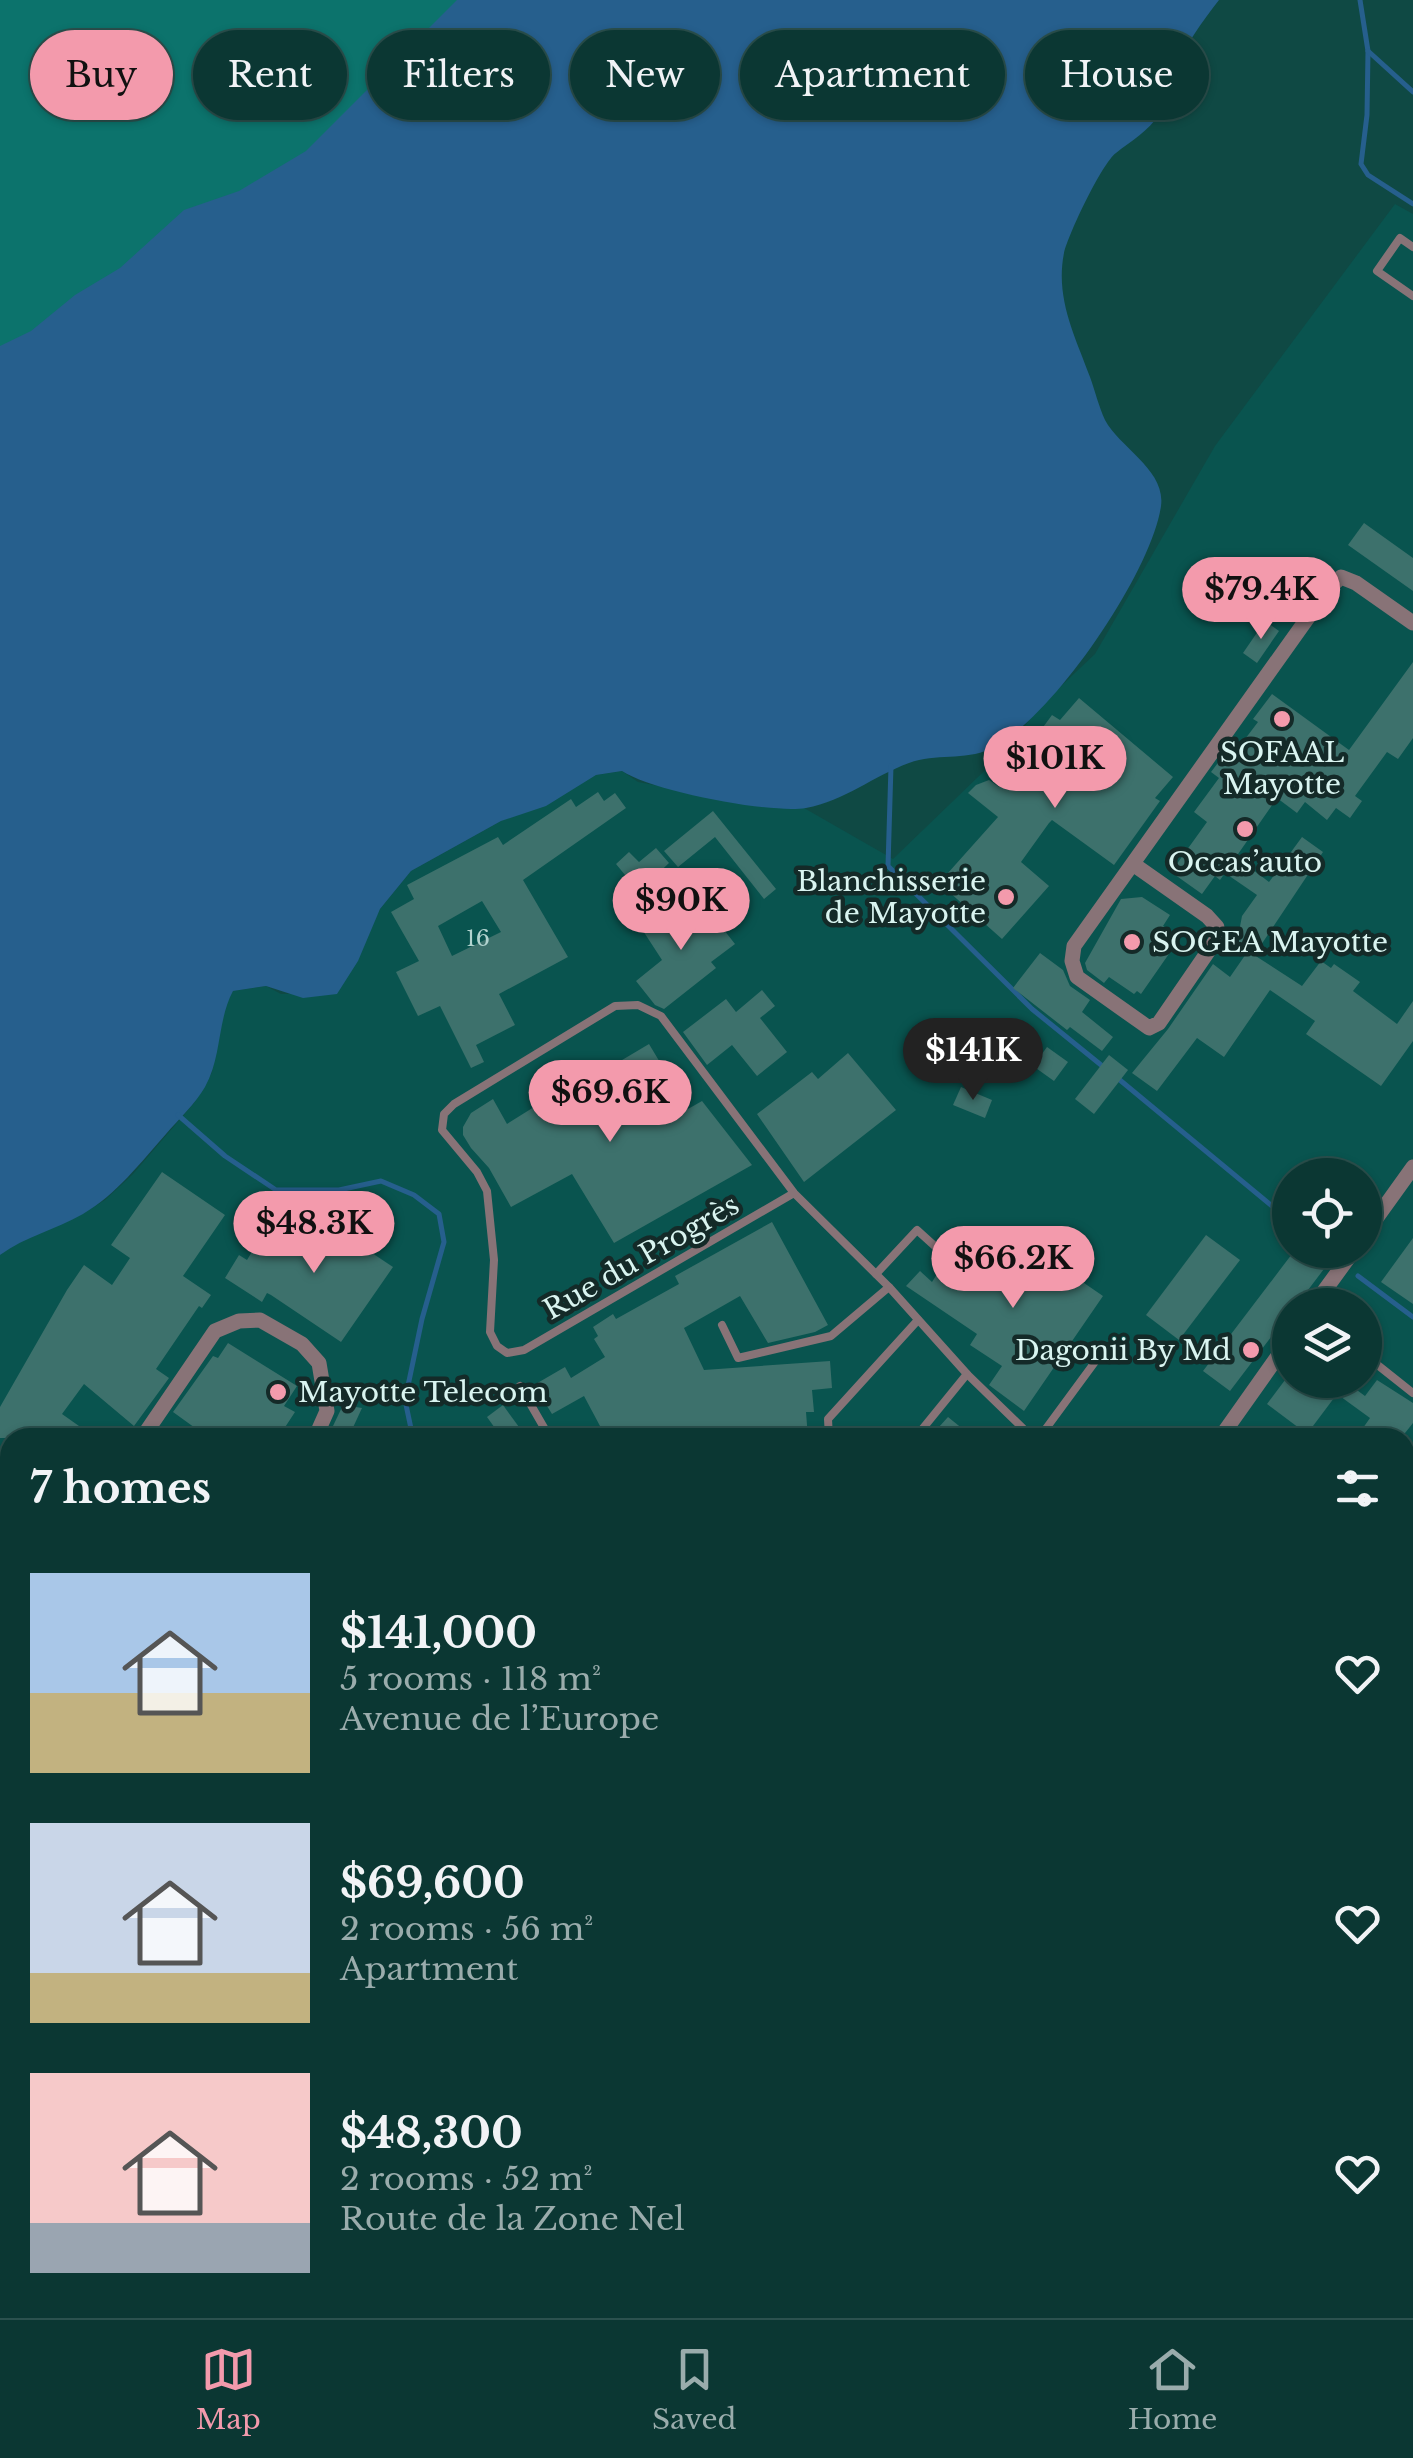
<!DOCTYPE html>
<meta charset="utf-8">
<style>
:root{--surface:#0b3733;--page:#19423f;--text:#f1f3f6;--muted:#9aacac;--line:#2b514e;--accent:#f39aac}
body{margin:0;font-family:"Libre Baskerville",serif;background:var(--page);color:var(--text);height:100vh;display:flex;flex-direction:column;font-size:38px;white-space:nowrap}
*{box-sizing:border-box;margin:0}
p{font-size:32px;color:var(--muted)}
.icon{flex:none;width:55px;height:55px;fill:none;stroke:currentColor;stroke-width:2;stroke-linecap:round;stroke-linejoin:round}
.map{position:relative;flex:1;overflow:hidden}
.drawer{position:absolute;left:0px;top:1428px;width:1415px;height:892px;display:flex;flex-direction:column;background:var(--surface);border-radius:30px 30px 0 0;box-shadow:0 2px 8px #0004,0 0 0 2px var(--line)}
.drawer>*{flex:none}
.hud{position:absolute;left:30px;top:30px;width:1355px;height:90px;display:flex;gap:20px}
.buttons{position:absolute;left:1272px;top:1158px;display:grid;gap:20px}
.buttons a{display:grid;place-items:center;width:110px;height:110px;border-radius:50%;background:var(--surface);box-shadow:0 2px 8px #0004,0 0 0 2px var(--line);font-size:50px}
.price{position:absolute;translate:-50% -85px;padding:0 22px;border-radius:35px;background:var(--accent);color:#111;font-size:32px;line-height:65px;filter:drop-shadow(0 2px 5px #0008)}
.price::after{content:'';position:absolute;left:50%;top:60px;width:30px;height:22px;margin-left:-15px;background:inherit;clip-path:polygon(0 0,100% 0,50% 100%)}
.price.active{background:#222;color:#fff}
ul{padding:0;list-style:none}
li{display:flex;align-items:center;gap:30px;height:250px;padding:0 30px}
li span{display:grid;place-items:center;flex:none;width:280px;height:200px;border-radius:0px;color:#555}
li>.icon{margin-inline-start:auto}
span .icon{width:120px;height:120px;fill:#fffc;stroke-width:1}
li b{font-size:42px}
h2{display:flex;justify-content:space-between;align-items:center;height:120px;padding:0 30px;font-size:42px}
.pill{padding:0 35px;border-radius:45px;background:var(--surface);box-shadow:0 2px 8px #0004,0 0 0 2px var(--line);font-size:35px;line-height:90px}
.pill.active{background:var(--accent);color:#111}
.menu{display:flex;justify-content:space-around;align-items:center;height:140px;border-top:2px solid var(--line);background:var(--surface);font-size:28px;color:var(--muted)}
.menu a{display:grid;justify-items:center;gap:5px}
.menu .active{color:var(--accent)}
.map>svg:first-child{display:block}
</style>
<div class="map">
<svg width="1413" height="2318" viewBox="0 0 1413 2318">
<rect width="100%" height="100%" fill="#0f4944"/>
<g fill="#09544f" fill-rule="evenodd">
<path d="M1395,204l18,10v1921l-8,10v-707h-1395v872h1347l-1,8h-1356v-1063l21,-16 61,-25 23,-14 28,-26 61,-71 18,-31 11,-61 10,-20 33,-5 15,8h56l43,-85 31,-38 90,-50 95,-46 26,-4 16,11 127,24 39,2 89,51 113,-109 35,-45 54,-51 120,-208zM1290,1175h75v75h-75zM1290,1305h75v75h-75z"/>
<polygon points="1413,2279 1413,2318 1378,2318 1378,2310 1405,2310"/>
</g>
<g fill="#0c736c">
<polygon points="0,0 683,0 0,508"/>
<polygon points="802,2310 918,2310 914,2318 821,2318"/>
<polygon points="1028,2310 1085,2310 1099,2318 1032,2318"/>
</g>
<path fill="#265f8d" d="M457,0h762c-17,22 -34,45 -44,71 -6,14 -7,29 -15,42 -12,19 -28,27 -44,40 -14,10 -48,82 -52,100 -9,45 11,83 26,124 5,14 9,30 15,43 15,28 61,50 56,86 -9,66 -110,215 -171,243 -26,12 -54,4 -81,14 -36,13 -64,38 -103,45 -36,6 -154,-17 -184,-37l-26,4 -50,31 -45,15 -90,50 -31,38 -22,52 -21,33 -34,4 -37,-12 -33,5c-16,30 -11,66 -28,96 -10,17 -26,32 -39,47 -26,29 -49,60 -83,80 -28,16 -57,22 -83,41v-909l31,-15 44,-36 45,-27 64,-58 55,-19 67,-40z"/>
<g fill="none" stroke-linecap="round" stroke-linejoin="round">
<g stroke="#265f8d" stroke-width="5">
<polyline points="1360,0 1368,51 1367,115 1361,164 1368,175 1413,204"/>
<polyline points="1368,51 1413,92"/>
<polyline points="891,766 888,866 1032,1009 1106,1069"/>
<polyline points="1115,1076 1290,1221"/>
<polyline points="178,1115 225,1156 276,1190 339,1190 381,1181 414,1195 439,1214 444,1242 422,1319 405,1400 413,1438"/>
<polyline points="1327,1250 1333,1255"/>
<polyline points="1358,1276 1413,1317"/>
<polyline points="1047,2310 1054,2318"/>
</g>
</g>
<g fill="#3d716c" fill-rule="evenodd">
<polygon points="1364,523 1413,558 1413,591 1348,545"/>
<polygon points="1265,621 1279,631 1257,663 1243,653"/>
<polygon points="1413,662 1413,738 1398,759 1387,752 1355,796 1362,801 1350,818 1336,808 1327,820 1305,802 1297,813 1277,798 1236,857 1269,882 1302,837 1323,852 1255,954 1237,942 1242,916 1257,895 1225,873 1220,880 1215,876 1202,894 1171,872 1207,822 1194,812 1219,778 1211,772 1220,760 1226,764 1258,722 1253,719 1272,694 1349,750"/>
<polygon points="1079,698 1173,777 1155,798 1160,801 1114,865 1052,820 1049,823 1021,862 1049,886 1002,939 939,883 998,817 968,793 976,785 989,780 999,787 1052,715 1060,720"/>
<path d="M598,792l6,9 11,-8 11,15 -103,72 45,77 -69,37 16,31 -39,20 8,17 -13,6 -31,-62 -22,10 -22,-44 23,-11 -28,-49 23,-13 -7,-14 91,-48 5,8 68,-46 5,8zM482,901l19,31 -49,24 -14,-30z"/>
<polygon points="713,811 776,889 764,899 715,837 678,867 664,851"/>
<polygon points="656,848 669,863 639,892 616,864 629,852 639,862"/>
<polygon points="1142,897 1170,915 1163,926 1180,938 1141,994 1137,991 1134,994 1109,977 1104,983 1087,970 1085,963 1121,899"/>
<polygon points="659,903 677,926 706,907 735,944 711,962 716,968 664,1009 655,1005 636,981 662,960 636,920"/>
<polygon points="1248,951 1302,986 1321,961 1331,968 1334,964 1360,982 1353,991 1397,1024 1413,1001 1413,1041 1381,1086 1306,1034 1315,1021 1270,990 1224,1057 1197,1038 1157,1091 1132,1073 1168,1029 1213,964 1230,977"/>
<polygon points="1040,953 1063,970 1070,986 1090,1000 1082,1012 1113,1037 1102,1051 1070,1027 1067,1030 1013,988"/>
<polygon points="762,990 775,1006 760,1018 787,1052 757,1076 732,1045 707,1065 683,1032 726,999 736,1012"/>
<polygon points="649,1044 688,1109 702,1101 752,1165 614,1243 572,1174 511,1207 489,1168 471,1148 463,1135 463,1127 471,1113 493,1099 507,1124 534,1107 530,1100 553,1087 555,1090 572,1081 575,1088"/>
<polygon points="1047,1047 1068,1062 1054,1081 1033,1066"/>
<polygon points="848,1053 896,1110 804,1182 757,1114 812,1072 818,1079"/>
<polygon points="1109,1055 1128,1070 1094,1114 1075,1099"/>
<polygon points="961,1087 992,1100 985,1118 953,1105"/>
<polygon points="162,1172 225,1215 183,1276 211,1295 202,1308 199,1306 156,1369 169,1378 134,1426 84,1384 62,1414 79,1426 71,1438 0,1438 0,1407 67,1290 84,1265 112,1285 130,1258 111,1245"/>
<polygon points="298,1220 326,1238 333,1227 393,1267 341,1342 271,1295 267,1293 262,1302 225,1278 239,1255 247,1260 262,1235 274,1243 278,1236 285,1240"/>
<polygon points="772,1222 828,1325 815,1332 768,1343 740,1296 684,1328 704,1370 830,1361 832,1388 812,1390 814,1412 806,1412 808,1438 580,1438 600,1426 584,1396 552,1414 534,1385 565,1367 571,1378 605,1357 594,1339 598,1336 593,1327 613,1314 616,1319 679,1284 675,1276"/>
<polygon points="991,1231 1029,1255 1033,1248 1103,1296 1024,1411 989,1385 1002,1366 970,1345 977,1334 906,1286 920,1271 932,1282 948,1257 967,1269"/>
<polygon points="1206,1235 1240,1260 1179,1340 1146,1315"/>
<polygon points="1413,1238 1413,1304 1381,1282"/>
<polygon points="1295,1250 1308,1250 1327,1265 1305,1294 1295,1305 1290,1305 1290,1312 1230,1391 1203,1371"/>
<polygon points="228,1343 297,1386 284,1406 295,1412 278,1438 209,1438 173,1412 213,1356 218,1358"/>
<polygon points="1285,1380 1347,1380 1346,1382 1365,1396 1377,1380 1413,1403 1413,1423 1401,1438 1356,1438 1370,1418 1337,1394 1307,1434 1267,1404"/>
<polygon points="343,1405 362,1408 350,1434 333,1426"/>
<polygon points="503,1405 527,1438 502,1438 487,1417"/>
<polygon points="948,1417 974,1438 929,1438"/>
</g>
<g fill="none" stroke-linecap="round" stroke-linejoin="round">
<g stroke="#887377" stroke-width="8">
<polyline points="1413,247 1400,238 1377,271 1413,296"/>
<polyline points="794,1193 524,1350 507,1353 497,1346 490,1332 494,1260 487,1191 477,1172 442,1130 444,1114 454,1104 615,1006 638,1005 661,1016 794,1193 889,1287 967,1374 1033,1438"/>
<polyline points="876,1274 917,1230 938,1249 956,1233"/>
<polyline points="722,1325 738,1358 831,1336 889,1287"/>
<polyline points="1365,1355 1413,1393"/>
<polyline points="520,1386 550,1438"/>
<polyline points="829,1438 828,1419 918,1320"/>
<polyline points="915,1438 967,1374"/>
<polyline points="1039,1438 1103,1351"/>
<polyline points="1405,1444 1413,1450"/>
<polyline points="1405,1808 1413,1813"/>
<polyline points="0,2235 10,2242"/>
<polyline points="1405,2301 1413,2303"/>
<polyline points="108,2310 119,2318"/>
</g>
<g stroke="#887377" stroke-width="15">
<polyline points="1133,864 1207,916 1217,927 1216,940 1159,1023 1149,1028 1077,977 1072,961 1074,946 1329,588 1341,577 1356,583 1413,623"/>
<polyline points="1365,1234 1413,1167"/>
<polyline points="1314,1305 1354,1250"/>
<polyline points="142,1438 215,1331 239,1321 260,1320 302,1344 319,1363 327,1411 315,1438"/>
<polyline points="1220,1438 1290,1339"/>
<polyline points="0,1646 10,1632"/>
<polyline points="0,1905 10,1889"/>
<polyline points="0,1984 10,1990"/>
<polyline points="486,2310 498,2318"/>
<polyline points="594,2318 599,2310"/>
<polyline points="1368,2318 1369,2310"/>
</g>
<g stroke="#cea6ad" stroke-width="25">
<polyline points="1405,2076 1413,2065"/>
<polyline points="1405,2119 1413,2108"/>
<polyline points="1233,2318 1238,2310"/>
<polyline points="1255,2318 1261,2310"/>
</g>
</g>
<g fill="#f39aac" stroke="#142a28" stroke-width="4">
<circle cx="1282" cy="719" r="10"/>
<circle cx="1245" cy="829" r="10"/>
<circle cx="1006" cy="897" r="10"/>
<circle cx="1132" cy="942" r="10"/>
<circle cx="1251" cy="1350" r="10"/>
<circle cx="278" cy="1392" r="10"/>
</g>
<g text-anchor="middle" stroke-width="9" stroke-linejoin="round" paint-order="stroke">
<g font-size="22" fill="#b2d3cf">
<text x="478" y="946">16</text>
</g>
<g font-size="28" fill="#d9f4f0" stroke="#142a28">
<text x="1282" y="762">SOFAAL<tspan x="1282" dy="32">Mayotte</tspan></text>
<text x="1245" y="872">Occas’auto</text>
<text x="986" y="891" text-anchor="end">Blanchisserie<tspan x="986" dy="32">de Mayotte</tspan></text>
<text x="1152" y="952" text-anchor="start">SOGEA Mayotte</text>
<text x="1231" y="1360" text-anchor="end">Dagonii By Md</text>
<text x="298" y="1402" text-anchor="start">Mayotte Telecom</text>
</g>
<g font-size="28" fill="#d9f4f0" stroke="#142a28">
<text transform="translate(641 1257) rotate(-30)" y="10">Rue du Progrès</text>
</g>
</g>
</svg>
<div class="buttons">
<a><svg class="icon" aria-label="locate" viewBox="0 0 24 24"><circle cx="12" cy="12" r="6"/><path d="M12 2v4M12 18v4M2 12h4M18 12h4"/></svg></a>
<a><svg class="icon" aria-label="layers" viewBox="0 0 24 24"><path d="M12 4l9 5-9 5-9-5zM3 14l9 5 9-5"/></svg></a>
</div>
<b class="price" style="left:1261px;top:642px">$79.4K</b>
<b class="price" style="left:1055px;top:811px">$101K</b>
<b class="price" style="left:681px;top:953px">$90K</b>
<b class="price active" style="left:973px;top:1103px">$141K</b>
<b class="price" style="left:610px;top:1145px">$69.6K</b>
<b class="price" style="left:314px;top:1276px">$48.3K</b>
<b class="price" style="left:1013px;top:1311px">$66.2K</b>
<div class="hud">
<a class="pill active">Buy</a>
<a class="pill">Rent</a>
<a class="pill">Filters</a>
<a class="pill">New</a>
<a class="pill">Apartment</a>
<a class="pill">House</a>
</div>
<section class="drawer">
<h2>7 homes<svg class="icon" aria-label="filters" viewBox="0 0 24 24"><path d="M4 7h16M4 17h16"/><circle cx="9" cy="7" r="2"/><circle cx="15" cy="17" r="2"/></svg></h2>
<ul>
<li><span style="background:linear-gradient(#a9c7e8 60%,#c2b280 0)"><svg class="icon" aria-label="home" viewBox="0 0 24 24"><path d="M3 11l9-7 9 7M6 9v11h12V9"/></svg></span><div><b>$141,000</b><p>5 rooms · 118 m²</p><p>Avenue de l’Europe</p></div><svg class="icon" aria-label="heart" viewBox="0 0 24 24"><path d="M12 20l-8-8c-3-5 5-10 8-4 3-6 11-1 8 4z"/></svg></li>
<li><span style="background:linear-gradient(#c9d6e8 75%,#c2b280 0)"><svg class="icon" aria-label="home" viewBox="0 0 24 24"><path d="M3 11l9-7 9 7M6 9v11h12V9"/></svg></span><div><b>$69,600</b><p>2 rooms · 56 m²</p><p>Apartment</p></div><svg class="icon" aria-label="heart" viewBox="0 0 24 24"><path d="M12 20l-8-8c-3-5 5-10 8-4 3-6 11-1 8 4z"/></svg></li>
<li><span style="background:linear-gradient(#f6c9c9 75%,#9aa5b1 0)"><svg class="icon" aria-label="home" viewBox="0 0 24 24"><path d="M3 11l9-7 9 7M6 9v11h12V9"/></svg></span><div><b>$48,300</b><p>2 rooms · 52 m²</p><p>Route de la Zone Nel</p></div><svg class="icon" aria-label="heart" viewBox="0 0 24 24"><path d="M12 20l-8-8c-3-5 5-10 8-4 3-6 11-1 8 4z"/></svg></li>
</ul>
</section>
</div>
<nav class="menu">
<a class="active"><svg class="icon" aria-label="map" viewBox="0 0 24 24"><path d="M3 6l6-2 6 2 6-2v14l-6 2-6-2-6 2zM9 4v14M15 6v14"/></svg>Map</a>
<a><svg class="icon" aria-label="saved" viewBox="0 0 24 24"><path d="M7 4h10v16l-5-4-5 4z"/></svg>Saved</a>
<a><svg class="icon" aria-label="home" viewBox="0 0 24 24"><path d="M3 11l9-7 9 7M6 9v11h12V9"/></svg>Home</a>
</nav>
